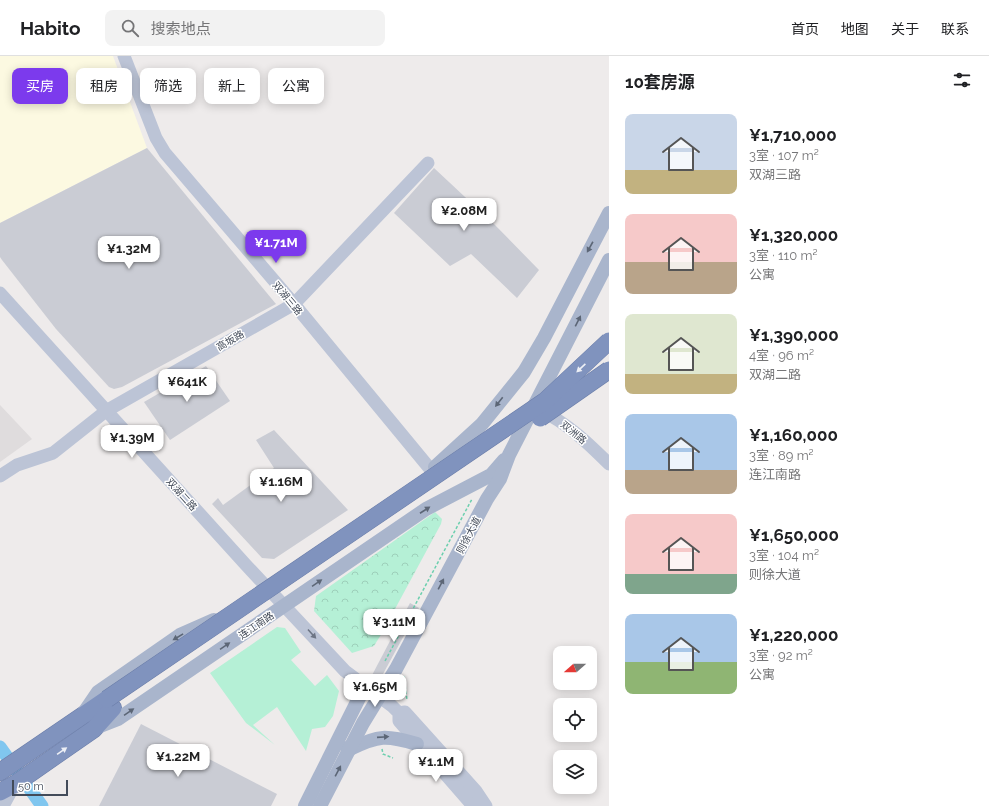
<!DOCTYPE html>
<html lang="zh">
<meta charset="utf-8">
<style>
:root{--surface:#fff;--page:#f2f2f2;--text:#202124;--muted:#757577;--line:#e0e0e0;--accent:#7c3aed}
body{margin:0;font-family:Raleway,"Noto Sans SC",sans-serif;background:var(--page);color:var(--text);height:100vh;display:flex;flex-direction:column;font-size:15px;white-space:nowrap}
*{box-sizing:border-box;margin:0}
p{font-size:13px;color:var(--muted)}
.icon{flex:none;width:22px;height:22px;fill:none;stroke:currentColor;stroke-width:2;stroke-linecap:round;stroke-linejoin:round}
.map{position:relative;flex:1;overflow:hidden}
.details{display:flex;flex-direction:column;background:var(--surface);width:380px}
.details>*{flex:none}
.guide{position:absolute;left:12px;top:12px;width:380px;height:36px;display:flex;gap:8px}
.needle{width:26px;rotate:249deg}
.tools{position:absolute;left:553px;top:590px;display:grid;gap:8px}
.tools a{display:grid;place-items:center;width:44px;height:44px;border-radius:8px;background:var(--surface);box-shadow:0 2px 10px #0003;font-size:20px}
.scale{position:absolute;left:12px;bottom:10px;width:56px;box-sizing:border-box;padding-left:4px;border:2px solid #434b59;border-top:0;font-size:11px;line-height:14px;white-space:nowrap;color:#434b59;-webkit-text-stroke:3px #fff;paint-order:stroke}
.price{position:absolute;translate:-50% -34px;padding:0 9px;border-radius:8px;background:#fff;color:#222;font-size:13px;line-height:26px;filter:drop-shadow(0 1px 2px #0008)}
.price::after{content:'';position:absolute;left:50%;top:24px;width:12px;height:9px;margin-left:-6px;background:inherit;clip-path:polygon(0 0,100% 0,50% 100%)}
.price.on{background:var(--accent);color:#fff}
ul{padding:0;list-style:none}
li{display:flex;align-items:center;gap:12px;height:100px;padding:0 16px}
li span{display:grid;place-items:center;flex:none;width:112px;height:80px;border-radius:8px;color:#555}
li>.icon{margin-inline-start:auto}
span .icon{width:48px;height:48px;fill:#fffc;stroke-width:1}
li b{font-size:17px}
h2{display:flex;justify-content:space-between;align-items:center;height:48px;padding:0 16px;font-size:17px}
.tag{padding:0 14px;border-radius:8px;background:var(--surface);box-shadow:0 2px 10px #0003;font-size:14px;line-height:36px}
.tag.on{background:var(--accent);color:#fff}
header{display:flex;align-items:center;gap:24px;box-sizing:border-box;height:56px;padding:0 20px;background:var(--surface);border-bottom:1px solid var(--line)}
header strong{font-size:19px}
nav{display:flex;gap:22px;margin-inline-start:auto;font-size:14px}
.search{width:280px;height:36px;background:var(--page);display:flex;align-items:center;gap:10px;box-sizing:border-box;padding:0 14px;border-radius:8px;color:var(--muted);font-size:15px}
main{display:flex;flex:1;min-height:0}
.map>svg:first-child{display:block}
</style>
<header>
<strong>Habito</strong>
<div class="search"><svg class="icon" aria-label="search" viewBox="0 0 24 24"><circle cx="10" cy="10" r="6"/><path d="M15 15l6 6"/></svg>搜索地点</div>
<nav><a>首页</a><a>地图</a><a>关于</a><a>联系</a></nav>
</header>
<main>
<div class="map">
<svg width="609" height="750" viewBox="0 0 609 750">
<defs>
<pattern id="park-crowns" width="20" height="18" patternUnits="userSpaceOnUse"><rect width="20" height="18" fill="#b5f0d6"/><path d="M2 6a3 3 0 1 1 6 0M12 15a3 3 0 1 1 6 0" fill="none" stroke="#9dcfba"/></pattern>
</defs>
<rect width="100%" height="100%" fill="#eeebeb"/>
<polygon fill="#fcf9e1" points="0,0 113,0 147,92 0,167"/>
<polygon fill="#dfdcdd" points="0,349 32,383 0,406"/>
<polygon fill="#b5f0d6" points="277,571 285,572 301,596 291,604 315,630 327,619 339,635 333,660 325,671 312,673 306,695 277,651 253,669 275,689 246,667 210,617"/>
<polygon fill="url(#park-crowns)" points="435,456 442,463 441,468 382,577 374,590 352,597 314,555 316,540"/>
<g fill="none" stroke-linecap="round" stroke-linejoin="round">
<polyline stroke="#80c6ef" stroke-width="13" points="0,691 42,750"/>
</g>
<g fill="#caccd4">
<polygon points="147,92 276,248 122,331 114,333 109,331 56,273 2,204 0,201 0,167"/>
<polygon points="434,112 495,169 539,214 517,242 471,198 450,210 394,157"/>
<polygon points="206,310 230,345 170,384 144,346"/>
<polygon points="274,374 348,454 274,503 262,502 212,448 218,442 223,449 274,412 256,384"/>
<polygon points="410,547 419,552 377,629 370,623"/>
<polygon points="141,668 277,738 271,750 99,750"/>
</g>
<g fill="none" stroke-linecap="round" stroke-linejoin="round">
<defs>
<g id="highway">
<polyline points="0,716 107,643"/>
<polyline points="0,736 15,728 94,673 113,652"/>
</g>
</defs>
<use href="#highway" stroke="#6b7ea9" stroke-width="18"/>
<g stroke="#6ccfae" stroke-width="1.5" stroke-dasharray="3 2" stroke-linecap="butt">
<polyline points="385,605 472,443"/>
<polyline points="404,620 407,644"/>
<polyline points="382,693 383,698 393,702"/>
</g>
<g stroke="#bcc4d6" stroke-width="13">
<polyline points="124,0 156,82 165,97 294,248 431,414"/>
<polyline points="0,237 246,509 345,615 392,650 399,657 399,665 473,750"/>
<path d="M540,354c27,13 48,33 69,54"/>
<polyline points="0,420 17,409 53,397 106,355 294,248 428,107"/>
<polyline points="399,657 405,656 476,735 486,750"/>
<polyline points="3,750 15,728"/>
</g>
<g stroke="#a9b5cc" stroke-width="14">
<polyline points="435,411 482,368 524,316 544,282 609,157"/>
<polyline points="83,658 98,636 180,579 214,564"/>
<polyline points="95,672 118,663 426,453 491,419 504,404"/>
<path d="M347,692l3,1c29,-14 36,-14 67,-5"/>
<polyline points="305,750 365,630"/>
<polyline points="320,750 363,667 396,613 487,443 500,423 509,399 609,204"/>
</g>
<use href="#highway" stroke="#8093be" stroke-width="17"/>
<defs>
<g id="highway-bridge">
<polyline points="540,362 609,314"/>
<polyline points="107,643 545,345 609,285"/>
</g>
</defs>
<use href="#highway-bridge" stroke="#6b7ea9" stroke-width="18" stroke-linecap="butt"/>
<use href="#highway-bridge" stroke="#8093be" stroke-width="17"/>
</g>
<defs><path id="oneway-solid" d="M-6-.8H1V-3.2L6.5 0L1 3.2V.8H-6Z"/></defs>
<g fill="#5c6676">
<use href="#oneway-solid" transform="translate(590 191) rotate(119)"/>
<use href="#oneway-solid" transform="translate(578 265) rotate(-63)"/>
<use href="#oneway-solid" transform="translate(499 346) rotate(128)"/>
<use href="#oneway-solid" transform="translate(425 454) rotate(-33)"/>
<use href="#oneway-solid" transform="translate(317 527) rotate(-34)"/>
<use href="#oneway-solid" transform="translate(441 528) rotate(-62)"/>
<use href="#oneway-solid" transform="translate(178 581) rotate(149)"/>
<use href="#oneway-solid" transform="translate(225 590) rotate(-34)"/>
<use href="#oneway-solid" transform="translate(129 656) rotate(-34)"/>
<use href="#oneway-solid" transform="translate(383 681) rotate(-4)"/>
<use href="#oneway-solid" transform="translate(338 715) rotate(-62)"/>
</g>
<g fill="#eceff5">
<use href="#oneway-solid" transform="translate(581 312) rotate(137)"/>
<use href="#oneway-solid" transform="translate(62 695) rotate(-35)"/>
</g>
<use fill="#6d7585" href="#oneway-solid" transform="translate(312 578) rotate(48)"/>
<g text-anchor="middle" stroke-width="3" stroke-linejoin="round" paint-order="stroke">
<g font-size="10" fill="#434b59" stroke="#fff">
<text transform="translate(288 242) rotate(50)" y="4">双湖三路</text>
<text transform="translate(230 284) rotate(-30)" y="4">高坂路</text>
<text transform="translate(574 376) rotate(39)" y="4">双洲路</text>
<text transform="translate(182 438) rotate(48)" y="4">双湖二路</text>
<text transform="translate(468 479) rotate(-62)" y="4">则徐大道</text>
<text transform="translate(256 569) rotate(-34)" y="4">连江南路</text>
</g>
</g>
</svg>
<div class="tools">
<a><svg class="needle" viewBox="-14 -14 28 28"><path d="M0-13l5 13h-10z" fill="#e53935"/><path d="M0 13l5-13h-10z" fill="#757577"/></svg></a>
<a><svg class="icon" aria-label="locate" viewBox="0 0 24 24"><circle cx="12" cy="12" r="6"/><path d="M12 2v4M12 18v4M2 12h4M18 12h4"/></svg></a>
<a><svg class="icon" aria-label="layers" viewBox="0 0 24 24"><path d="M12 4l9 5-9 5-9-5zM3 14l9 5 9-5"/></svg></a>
</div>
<div class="scale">50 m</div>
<b class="price" style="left:464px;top:176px">¥2.08M</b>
<b class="price on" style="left:276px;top:208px">¥1.71M</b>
<b class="price" style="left:129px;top:214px">¥1.32M</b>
<b class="price" style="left:187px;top:347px">¥641K</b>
<b class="price" style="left:132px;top:403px">¥1.39M</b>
<b class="price" style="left:281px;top:447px">¥1.16M</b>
<b class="price" style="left:394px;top:587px">¥3.11M</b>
<b class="price" style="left:375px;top:652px">¥1.65M</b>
<b class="price" style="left:178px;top:722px">¥1.22M</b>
<b class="price" style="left:436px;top:727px">¥1.1M</b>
<div class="guide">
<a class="tag on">买房</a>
<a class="tag">租房</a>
<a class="tag">筛选</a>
<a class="tag">新上</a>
<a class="tag">公寓</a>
</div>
</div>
<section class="details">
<h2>10套房源<svg class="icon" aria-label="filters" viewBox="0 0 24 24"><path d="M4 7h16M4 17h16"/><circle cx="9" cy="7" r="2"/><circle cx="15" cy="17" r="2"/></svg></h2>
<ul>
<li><span style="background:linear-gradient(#c9d6e8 70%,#c2b280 0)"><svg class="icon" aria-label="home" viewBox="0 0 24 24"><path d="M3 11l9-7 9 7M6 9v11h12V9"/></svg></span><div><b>¥1,710,000</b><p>3室 · 107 m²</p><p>双湖三路</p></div></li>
<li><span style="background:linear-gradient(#f6c9c9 60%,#b9a48a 0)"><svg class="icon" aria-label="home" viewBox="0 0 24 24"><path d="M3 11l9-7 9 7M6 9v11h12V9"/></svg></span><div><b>¥1,320,000</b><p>3室 · 110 m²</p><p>公寓</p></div></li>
<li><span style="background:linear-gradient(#dfe7d0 75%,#c2b280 0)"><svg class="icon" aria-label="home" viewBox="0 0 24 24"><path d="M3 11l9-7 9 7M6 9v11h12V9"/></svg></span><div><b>¥1,390,000</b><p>4室 · 96 m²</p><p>双湖二路</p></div></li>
<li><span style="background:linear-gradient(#a9c7e8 70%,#b9a48a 0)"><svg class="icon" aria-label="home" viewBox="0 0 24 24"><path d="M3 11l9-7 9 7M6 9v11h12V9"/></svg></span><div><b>¥1,160,000</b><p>3室 · 89 m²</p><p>连江南路</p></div></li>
<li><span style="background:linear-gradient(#f6c9c9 75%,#7fa58c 0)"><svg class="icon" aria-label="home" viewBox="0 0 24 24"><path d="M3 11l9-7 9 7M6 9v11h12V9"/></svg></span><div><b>¥1,650,000</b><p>3室 · 104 m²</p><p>则徐大道</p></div></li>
<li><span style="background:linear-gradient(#a9c7e8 60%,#8fb573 0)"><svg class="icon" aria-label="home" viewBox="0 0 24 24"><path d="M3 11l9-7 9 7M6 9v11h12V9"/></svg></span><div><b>¥1,220,000</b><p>3室 · 92 m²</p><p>公寓</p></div></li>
</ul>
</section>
</main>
